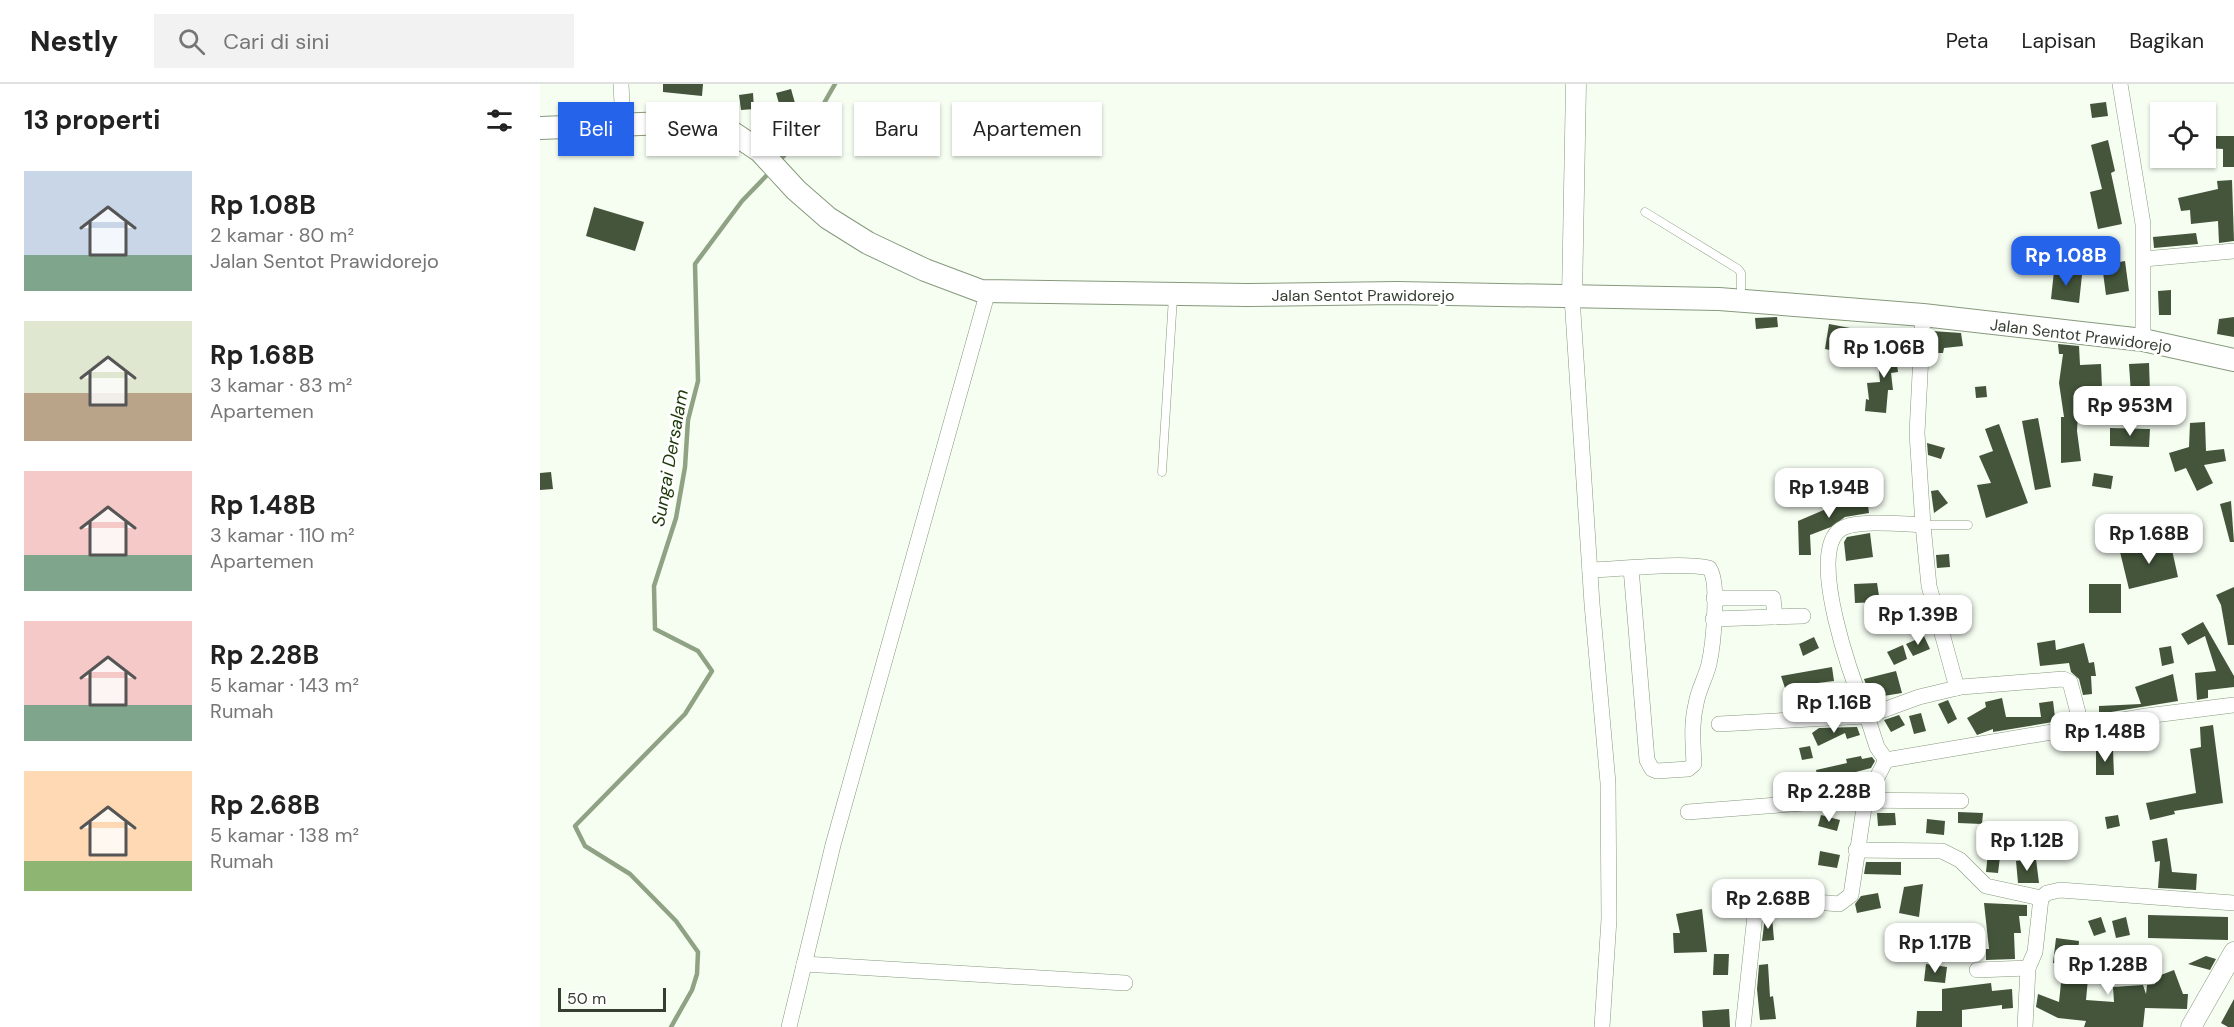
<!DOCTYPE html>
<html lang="id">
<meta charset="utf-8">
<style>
:root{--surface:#fff;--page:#f2f2f2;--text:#222;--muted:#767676;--line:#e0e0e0;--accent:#2563eb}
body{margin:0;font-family:"DM Sans",sans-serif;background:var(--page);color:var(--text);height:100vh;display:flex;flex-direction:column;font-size:22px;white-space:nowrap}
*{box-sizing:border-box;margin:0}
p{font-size:20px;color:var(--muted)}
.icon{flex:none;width:33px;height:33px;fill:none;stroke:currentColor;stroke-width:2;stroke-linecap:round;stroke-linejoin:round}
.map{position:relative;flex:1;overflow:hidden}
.drawer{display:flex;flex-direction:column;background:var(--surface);width:540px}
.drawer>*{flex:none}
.guide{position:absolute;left:18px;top:18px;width:570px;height:54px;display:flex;gap:12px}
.controls{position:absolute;left:1610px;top:18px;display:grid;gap:12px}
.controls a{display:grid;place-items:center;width:66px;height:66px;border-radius:0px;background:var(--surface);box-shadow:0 2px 4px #0004;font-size:30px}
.scale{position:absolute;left:18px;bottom:15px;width:108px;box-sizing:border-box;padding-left:6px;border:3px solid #363e32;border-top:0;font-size:16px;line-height:21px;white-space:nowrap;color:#363e32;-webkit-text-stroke:4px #fff;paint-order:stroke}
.price{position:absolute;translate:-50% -51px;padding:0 14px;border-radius:12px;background:#fff;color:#222;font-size:20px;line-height:39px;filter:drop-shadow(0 2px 3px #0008)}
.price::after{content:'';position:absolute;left:50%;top:36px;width:18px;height:14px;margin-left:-9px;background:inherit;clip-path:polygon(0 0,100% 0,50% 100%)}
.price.active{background:var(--accent);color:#fff}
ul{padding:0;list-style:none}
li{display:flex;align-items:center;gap:18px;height:150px;padding:0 24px}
li span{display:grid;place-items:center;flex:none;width:168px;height:120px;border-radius:0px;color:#555}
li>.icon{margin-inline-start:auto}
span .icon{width:72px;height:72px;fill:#fffc;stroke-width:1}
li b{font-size:26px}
h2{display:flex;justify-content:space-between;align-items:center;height:72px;padding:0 24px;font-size:26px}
.chip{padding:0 21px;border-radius:0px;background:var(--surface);box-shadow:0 2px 4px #0004;font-size:21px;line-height:54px}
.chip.active{background:var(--accent);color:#fff}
header{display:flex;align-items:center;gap:36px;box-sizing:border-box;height:84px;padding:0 30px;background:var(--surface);border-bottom:2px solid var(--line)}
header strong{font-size:28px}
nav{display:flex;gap:33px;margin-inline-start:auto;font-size:21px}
.search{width:420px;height:54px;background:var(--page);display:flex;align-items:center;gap:15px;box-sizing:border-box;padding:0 21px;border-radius:0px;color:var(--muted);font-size:22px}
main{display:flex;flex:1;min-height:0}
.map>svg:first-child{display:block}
</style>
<header>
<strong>Nestly</strong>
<div class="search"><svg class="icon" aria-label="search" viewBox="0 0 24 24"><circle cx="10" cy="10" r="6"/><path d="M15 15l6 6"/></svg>Cari di sini</div>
<nav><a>Peta</a><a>Lapisan</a><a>Bagikan</a></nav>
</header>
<main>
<section class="drawer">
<h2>13 properti<svg class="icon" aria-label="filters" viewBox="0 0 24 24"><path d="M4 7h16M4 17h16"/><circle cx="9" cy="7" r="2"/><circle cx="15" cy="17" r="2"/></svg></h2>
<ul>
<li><span style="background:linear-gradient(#c9d6e8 70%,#7fa58c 0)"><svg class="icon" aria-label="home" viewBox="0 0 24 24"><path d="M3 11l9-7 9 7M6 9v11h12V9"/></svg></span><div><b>Rp 1.08B</b><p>2 kamar · 80 m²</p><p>Jalan Sentot Prawidorejo</p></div></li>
<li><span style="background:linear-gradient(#dfe7d0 60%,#b9a48a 0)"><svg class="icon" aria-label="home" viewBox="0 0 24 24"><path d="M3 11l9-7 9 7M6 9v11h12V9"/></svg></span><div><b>Rp 1.68B</b><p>3 kamar · 83 m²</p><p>Apartemen</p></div></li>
<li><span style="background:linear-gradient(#f6c9c9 70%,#7fa58c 0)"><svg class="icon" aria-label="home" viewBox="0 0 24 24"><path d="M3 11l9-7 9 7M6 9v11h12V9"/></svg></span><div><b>Rp 1.48B</b><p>3 kamar · 110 m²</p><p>Apartemen</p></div></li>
<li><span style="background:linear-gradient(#f6c9c9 70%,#7fa58c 0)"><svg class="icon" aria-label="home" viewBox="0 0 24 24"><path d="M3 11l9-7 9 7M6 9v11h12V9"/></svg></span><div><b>Rp 2.28B</b><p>5 kamar · 143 m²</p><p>Rumah</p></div></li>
<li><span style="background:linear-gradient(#ffd9b3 75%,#8fb573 0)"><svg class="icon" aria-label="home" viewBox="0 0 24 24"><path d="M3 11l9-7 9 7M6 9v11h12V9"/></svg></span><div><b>Rp 2.68B</b><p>5 kamar · 138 m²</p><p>Rumah</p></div></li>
</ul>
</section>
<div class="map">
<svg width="1694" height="943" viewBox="0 0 1694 943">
<rect width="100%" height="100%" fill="#f6fef2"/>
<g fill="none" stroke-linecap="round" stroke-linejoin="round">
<g stroke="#8fa384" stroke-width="4.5">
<polyline points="239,77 271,42 295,0"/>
<polyline points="131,943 152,906 157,890 158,868 136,837 90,790 45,762 35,742 145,630 172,587 158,567 115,545 114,502 136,434 145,383 148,336 158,297 155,180 202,117 230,88"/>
</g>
</g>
<g fill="#44553b">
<polygon points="123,0 163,0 162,12 123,8"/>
<polygon points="251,5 257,26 242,30 236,9"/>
<polygon points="213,9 214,25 201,26 199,11"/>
<polygon points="1566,18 1568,32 1552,34 1550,20"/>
<polygon points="235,34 239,46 226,51 222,39"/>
<polygon points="1665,52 1694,52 1694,83 1683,83 1683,65 1665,64"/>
<polygon points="1568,56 1575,87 1571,89 1582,140 1558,145 1550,108 1562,105 1551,61"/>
<polygon points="1692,96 1694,157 1679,159 1678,137 1651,140 1650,126 1641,127 1638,114 1678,105 1677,97"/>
<polygon points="54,123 104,138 95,167 46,152"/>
<polygon points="1656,149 1658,160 1614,164 1613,153"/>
<polygon points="1585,177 1589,207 1566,211 1562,181"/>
<polygon points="1514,187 1542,191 1539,219 1511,215"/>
<polygon points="1631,206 1631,231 1619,231 1618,207"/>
<polygon points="1237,233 1238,243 1216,245 1215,234"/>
<polygon points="1694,233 1694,253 1677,250 1679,235"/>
<polygon points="1289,240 1310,244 1305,269 1285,265"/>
<polygon points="1392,247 1421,249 1423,262 1404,264 1403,269 1391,269"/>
<polygon points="1349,248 1360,253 1358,266 1355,266 1358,288 1351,289 1353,306 1348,306 1346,329 1325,327 1326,315 1329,316 1327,299 1340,298 1338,278 1345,277"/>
<polygon points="1518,260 1539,262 1540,281 1561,280 1562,305 1571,307 1568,321 1539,314 1537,347 1541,377 1521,379 1521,333 1524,333 1519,299 1523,270 1519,270"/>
<polygon points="1609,279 1610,309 1591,310 1589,280"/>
<polygon points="1446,302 1447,313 1436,314 1435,303"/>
<polygon points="1498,334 1511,403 1495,406 1482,337"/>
<polygon points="1665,338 1666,367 1684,365 1686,377 1664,381 1673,399 1657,407 1646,384 1635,388 1629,369 1649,363 1650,339"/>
<polygon points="1459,340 1488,419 1446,434 1437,401 1451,399 1439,372 1453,367 1445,345"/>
<polygon points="1570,344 1610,345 1609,363 1570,362"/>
<polygon points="1387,359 1405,364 1401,375 1388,371"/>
<polygon points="11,388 13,405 0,406 0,389"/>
<polygon points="1554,389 1573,392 1571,405 1552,402"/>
<polygon points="1398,406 1408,419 1394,429 1391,407"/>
<polygon points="1327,413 1329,429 1305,433 1291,443 1270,451 1271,471 1259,471 1258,437 1286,425 1285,417"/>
<polygon points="1691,417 1694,458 1690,458 1680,420"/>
<polygon points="1330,449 1333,473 1306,477 1304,458 1307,453"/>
<polygon points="1630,457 1638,493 1589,505 1580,468"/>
<polygon points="1409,470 1410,483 1397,484 1396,471"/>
<polygon points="1337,499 1340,518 1315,519 1314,500"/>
<rect x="1549" y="500" width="32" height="29"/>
<polygon points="1694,503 1694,561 1688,561 1681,521 1676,511"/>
<polygon points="1663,538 1694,592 1694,603 1668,606 1668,614 1657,616 1655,589 1676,587 1665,552 1648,561 1641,550"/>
<polygon points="1384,552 1390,565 1373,572 1366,560"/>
<polygon points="1274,553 1279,564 1263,572 1259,560"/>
<polygon points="1515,556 1516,566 1544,559 1549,579 1554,578 1556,592 1551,592 1552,610 1543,611 1539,595 1531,588 1529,579 1500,582 1497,559"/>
<polygon points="1363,561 1367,575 1354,581 1347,568"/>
<polygon points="1631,562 1634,579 1622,582 1619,564"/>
<polygon points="1292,583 1294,597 1278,599 1288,619 1284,621 1285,624 1269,625 1256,600 1245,604 1241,592"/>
<polygon points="1356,587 1362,609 1331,614 1324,595"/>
<polygon points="1633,590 1638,617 1559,630 1559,622 1601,620 1595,603"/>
<polygon points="1462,614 1466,633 1501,633 1499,619 1513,617 1515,633 1518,633 1519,637 1453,648 1453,645 1437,651 1427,634 1446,623 1445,618"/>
<polygon points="1408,616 1417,635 1408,640 1398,620"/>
<polygon points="1381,629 1386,647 1374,650 1369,632"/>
<polygon points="1359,631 1365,641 1351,648 1344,636"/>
<polygon points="1673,641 1683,719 1634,727 1635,730 1610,736 1606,719 1656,709 1650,665 1661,663 1660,643"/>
<polygon points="1317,643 1320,651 1307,655 1305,649 1278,662 1272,649 1279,644"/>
<polygon points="1270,662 1273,674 1262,676 1259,664"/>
<polygon points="1573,666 1574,691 1556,691 1556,667"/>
<polygon points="1321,672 1322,675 1332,673 1335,677 1331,684 1293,694 1294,699 1280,703 1276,686 1307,679 1306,675"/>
<polygon points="1418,728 1443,729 1442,740 1418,739"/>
<polygon points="1337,729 1355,729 1356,741 1338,742"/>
<polygon points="1281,731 1300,736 1297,747 1278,742"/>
<polygon points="1578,731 1580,742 1567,745 1565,733"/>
<polygon points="1387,735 1405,737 1404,751 1386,749"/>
<polygon points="1450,748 1463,749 1458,789 1446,788"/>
<polygon points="1627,754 1632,788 1657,790 1656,806 1618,804 1620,777 1615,778 1612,757"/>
<polygon points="1280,767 1300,771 1297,784 1278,781"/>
<polygon points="1496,775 1499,799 1478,799 1476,777"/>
<polygon points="1326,778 1361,778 1361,791 1324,790"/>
<polygon points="1383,800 1379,833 1359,829 1364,803"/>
<polygon points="1338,809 1341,824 1317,829 1315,820 1321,812"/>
<polygon points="1444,819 1487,821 1487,832 1479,832 1481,849 1474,849 1475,875 1446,876 1446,865 1449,865"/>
<polygon points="1162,825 1167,868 1134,869 1133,849 1140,849 1136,830"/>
<polygon points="1608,831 1688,833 1688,856 1608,854"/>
<polygon points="1225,833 1232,833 1234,856 1222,857"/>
<polygon points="1561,833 1566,848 1554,852 1548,837"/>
<polygon points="1586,833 1590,851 1576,854 1572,837"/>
<polygon points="1516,854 1539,857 1536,894 1548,895 1546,916 1574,918 1573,903 1603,901 1606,910 1607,901 1615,900 1613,894 1634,886 1643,910 1648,910 1647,925 1605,924 1603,943 1544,943 1546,937 1518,934 1496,923 1498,910 1519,918 1523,880 1513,879"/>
<polygon points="1174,870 1189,870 1188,891 1173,891"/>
<polygon points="1666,872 1676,875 1670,886 1648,880"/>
<polygon points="1228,880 1230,913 1233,912 1236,935 1220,936 1217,905 1219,881"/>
<polygon points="1386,880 1407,883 1405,899 1384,897"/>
<polygon points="1451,899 1452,907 1472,905 1473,924 1462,925 1462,921 1422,926 1422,943 1376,943 1377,927 1402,927 1402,905"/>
<polygon points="1694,915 1694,943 1688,943 1681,939"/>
<polygon points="1189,925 1190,943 1163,943 1162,927"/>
</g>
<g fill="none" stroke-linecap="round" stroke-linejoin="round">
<defs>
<g id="service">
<polyline points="1105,128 1198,185 1201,189 1201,215"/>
<polyline points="622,388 633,213"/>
<polyline points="1383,441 1428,441"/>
</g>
<g id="minor">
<polyline points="81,0 83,39"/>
<polyline points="1580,0 1603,140 1603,256"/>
<polyline points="1604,175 1694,167"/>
<polyline points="1032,213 1052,520 1068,699 1069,835 1062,943"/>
<polyline points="1383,441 1389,502 1417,604"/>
<path d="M1050,486c31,-1 91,-8 119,-2 11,13 4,78 0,96 -3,13 -11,26 -13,40 -5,20 -3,39 -2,60l-6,5 -31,2 -5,-2 -5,-9 -16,-192"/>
<polyline points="1174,514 1233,514 1235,533"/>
<polyline points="1173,535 1263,532"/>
<path d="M1179,640l148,-8c-13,-32 -62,-164 -26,-187 16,-10 62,-5 82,-4l-6,-92 6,-118"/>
<polyline points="1346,676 1337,663 1327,632 1379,613 1421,603 1523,595 1530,598 1542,644"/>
<polyline points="1148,728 1303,716 1421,717"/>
<polyline points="1316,766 1402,767 1420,776 1446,802 1501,814"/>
<polyline points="264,880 585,899"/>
<polyline points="1437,886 1488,884 1495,868 1501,814 1507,809 1520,806 1694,819"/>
<polyline points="249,943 293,761 448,207"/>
<polyline points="1203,943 1215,831 1220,819 1228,814 1299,820 1311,811 1325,717 1346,676 1606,632 1694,621"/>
<polyline points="1485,943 1488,884"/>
</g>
<g id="tertiary">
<polyline points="1032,213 1036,0"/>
<polyline points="1651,943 1694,868"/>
</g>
<polyline id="secondary" points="0,44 151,38 190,47 220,67 256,106 288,134 328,159 385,186 441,207 707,211 857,209 1179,215 1383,231 1603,256 1694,276"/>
</defs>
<use href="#service" stroke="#86997c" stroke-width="9"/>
<use href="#minor" stroke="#86997c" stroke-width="16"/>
<use href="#tertiary" stroke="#86997c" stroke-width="21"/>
<use href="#secondary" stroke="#86997c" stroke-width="24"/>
<use href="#service" stroke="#fff" stroke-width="8"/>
<use href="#minor" stroke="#fff" stroke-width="15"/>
<use href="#tertiary" stroke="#fff" stroke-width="20"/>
<use href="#secondary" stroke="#fff" stroke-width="22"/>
</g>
<g text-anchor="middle" stroke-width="6" stroke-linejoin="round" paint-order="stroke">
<g font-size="16" fill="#363e32" stroke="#fff">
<text x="823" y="217">Jalan Sentot Prawidorejo</text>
<text transform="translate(1541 251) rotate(7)" y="6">Jalan Sentot Prawidorejo</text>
</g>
<g font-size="18" font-style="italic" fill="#1c3808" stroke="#fff">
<text transform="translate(130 374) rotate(-80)" y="6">Sungai Dersalam</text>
</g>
</g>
</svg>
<div class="controls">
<a><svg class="icon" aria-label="locate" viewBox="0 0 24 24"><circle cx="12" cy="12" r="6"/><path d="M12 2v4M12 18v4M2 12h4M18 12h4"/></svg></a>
</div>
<div class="scale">50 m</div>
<b class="price active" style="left:1526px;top:203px">Rp 1.08B</b>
<b class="price" style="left:1344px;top:295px">Rp 1.06B</b>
<b class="price" style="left:1590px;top:353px">Rp 953M</b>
<b class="price" style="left:1289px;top:435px">Rp 1.94B</b>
<b class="price" style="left:1609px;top:481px">Rp 1.68B</b>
<b class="price" style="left:1378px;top:562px">Rp 1.39B</b>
<b class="price" style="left:1294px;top:650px">Rp 1.16B</b>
<b class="price" style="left:1565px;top:679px">Rp 1.48B</b>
<b class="price" style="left:1289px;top:739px">Rp 2.28B</b>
<b class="price" style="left:1487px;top:788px">Rp 1.12B</b>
<b class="price" style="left:1228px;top:846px">Rp 2.68B</b>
<b class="price" style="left:1395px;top:890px">Rp 1.17B</b>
<b class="price" style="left:1568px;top:912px">Rp 1.28B</b>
<div class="guide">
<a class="chip active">Beli</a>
<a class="chip">Sewa</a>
<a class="chip">Filter</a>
<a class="chip">Baru</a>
<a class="chip">Apartemen</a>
</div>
</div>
</main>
